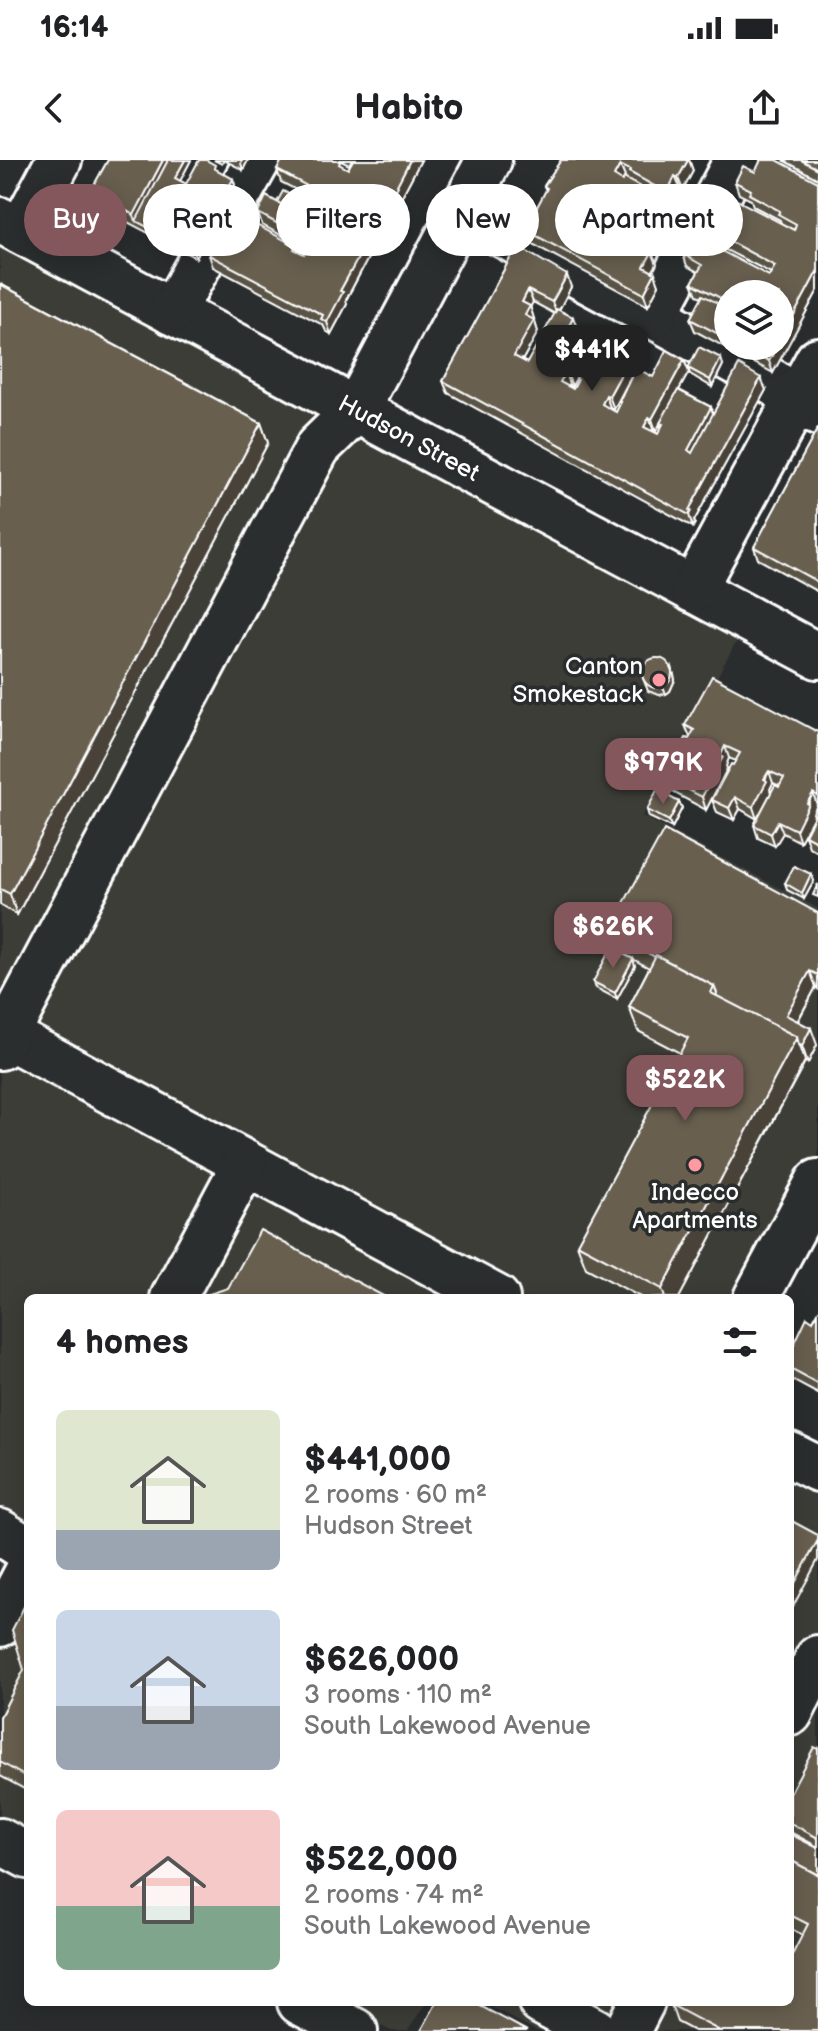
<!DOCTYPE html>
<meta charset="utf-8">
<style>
:root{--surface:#fff;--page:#f2f2f2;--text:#202124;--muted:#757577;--accent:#84575d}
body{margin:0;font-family:"Balsamiq Sans",sans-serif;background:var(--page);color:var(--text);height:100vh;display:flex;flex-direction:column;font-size:30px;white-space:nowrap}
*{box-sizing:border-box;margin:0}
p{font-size:26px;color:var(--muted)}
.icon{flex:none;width:44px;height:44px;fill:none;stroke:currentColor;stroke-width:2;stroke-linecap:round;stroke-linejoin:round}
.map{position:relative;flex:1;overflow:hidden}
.drawer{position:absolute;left:24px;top:1134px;width:770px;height:712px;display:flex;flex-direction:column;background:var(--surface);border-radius:12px;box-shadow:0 4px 20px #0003}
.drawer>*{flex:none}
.top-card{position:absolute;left:24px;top:24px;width:770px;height:72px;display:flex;gap:16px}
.fabs{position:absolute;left:714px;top:120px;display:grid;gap:16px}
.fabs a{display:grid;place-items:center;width:80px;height:80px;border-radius:50%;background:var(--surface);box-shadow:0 4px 20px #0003;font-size:40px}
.price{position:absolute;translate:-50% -68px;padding:0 18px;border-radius:16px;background:var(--accent);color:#fff;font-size:26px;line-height:52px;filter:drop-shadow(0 2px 4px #0008)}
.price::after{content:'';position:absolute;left:50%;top:48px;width:24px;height:18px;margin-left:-12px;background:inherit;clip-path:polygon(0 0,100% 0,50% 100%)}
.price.on{background:#222;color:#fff}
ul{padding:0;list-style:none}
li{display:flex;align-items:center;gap:24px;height:200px;padding:0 32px}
li span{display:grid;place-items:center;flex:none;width:224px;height:160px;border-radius:12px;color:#555}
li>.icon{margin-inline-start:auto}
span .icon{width:96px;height:96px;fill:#fffc;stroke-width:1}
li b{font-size:34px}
h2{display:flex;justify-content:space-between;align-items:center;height:96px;padding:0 32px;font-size:34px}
.tag{padding:0 28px;border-radius:36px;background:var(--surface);box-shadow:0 4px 20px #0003;font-size:28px;line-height:72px}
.tag.on{background:var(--accent);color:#fff}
.status{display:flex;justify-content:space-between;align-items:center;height:56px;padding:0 40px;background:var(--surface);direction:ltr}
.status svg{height:22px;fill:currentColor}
header{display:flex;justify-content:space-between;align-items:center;height:104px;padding:0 32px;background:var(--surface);font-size:36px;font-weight:800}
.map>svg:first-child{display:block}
</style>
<div class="status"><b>16:14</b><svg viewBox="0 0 49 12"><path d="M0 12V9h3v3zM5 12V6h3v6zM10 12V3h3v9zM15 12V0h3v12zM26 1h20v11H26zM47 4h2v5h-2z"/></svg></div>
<header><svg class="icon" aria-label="back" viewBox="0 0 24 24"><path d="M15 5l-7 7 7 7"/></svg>Habito<svg class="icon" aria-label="share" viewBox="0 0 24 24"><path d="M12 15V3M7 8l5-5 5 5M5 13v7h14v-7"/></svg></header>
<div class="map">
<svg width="818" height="1871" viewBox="0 0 818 1871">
<rect width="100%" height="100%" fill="#2a2d2e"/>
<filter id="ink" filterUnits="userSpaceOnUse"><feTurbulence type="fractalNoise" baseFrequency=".0125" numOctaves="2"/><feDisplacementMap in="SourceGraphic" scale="16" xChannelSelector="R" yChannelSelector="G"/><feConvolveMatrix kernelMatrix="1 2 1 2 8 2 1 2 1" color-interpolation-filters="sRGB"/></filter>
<g filter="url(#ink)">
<g fill="#3c3c38">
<polygon points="0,73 742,471 642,656 818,748 818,1021 755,1138 28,1138 28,1672 0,1657"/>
<polygon points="790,1298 818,1312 818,1871 536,1871 482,1842 790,1842"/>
<polygon points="338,1842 427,1842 407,1871 391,1871"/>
</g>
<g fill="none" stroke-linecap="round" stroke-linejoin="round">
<defs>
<g id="minor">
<polyline points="737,0 654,156 778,225 796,241 818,253"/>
<polyline points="461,52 654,156"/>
<polyline points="0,60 818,496"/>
<polyline points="21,71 59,0"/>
<polyline points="172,152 258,0"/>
<polyline points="693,430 818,200"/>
<polyline points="6,875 497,1138"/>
<polyline points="0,887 311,300 318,287 356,250 489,0"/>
<polyline points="173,1138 245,1003"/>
<polyline points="756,1138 818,1022"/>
<polyline points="790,1295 818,1309"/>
<polyline points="0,1372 28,1390"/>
<polyline points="0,1464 28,1411"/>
<polyline points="790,1553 818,1498"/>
<polyline points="0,1681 28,1696"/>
<polyline points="300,1842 355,1871"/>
<polyline points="541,1842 595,1871"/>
<polyline points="627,1871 642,1842"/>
</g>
</defs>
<use href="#minor" stroke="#fff" stroke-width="50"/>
<use href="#minor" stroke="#2a2d2e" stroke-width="44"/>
</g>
<g fill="#595244" stroke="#fff" stroke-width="2" fill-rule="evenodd">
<polygon points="108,0 191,0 180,21 186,24 217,10 233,19 235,25 196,98 95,45 90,32"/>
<polygon points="214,0 248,0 243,10 224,0 222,4"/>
<polygon points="339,0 421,0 402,36 402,38 391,60 389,59 346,140 347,144 331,174 326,171 323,165 213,107 209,95 241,80 298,90 304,94 308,87 306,86 305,88 262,65 258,53 277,42 319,50 321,55 328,58 332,51 330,45 328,44 327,46 281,22 277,10 341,6 348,9 352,3 351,2 349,5"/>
<path d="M561,0h128l4,11 -10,19 -3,-2 -9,17 -15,-9v2l7,4 5,12 -9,16 -10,-5 -9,17 5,3 12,19 -4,8 6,13 -11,21 -121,-65 -5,-13 14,-19 10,-18 -2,-5zM602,59l6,3 2,5 -11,-3z"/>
<polygon points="783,0 818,0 818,19"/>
<path d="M755,12l63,10v108l-45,83 -78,-42 -5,-12 12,-22 -5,-2 -5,-12 6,-11 -11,-6 -4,-12h30l56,22 2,-3 -51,-26 -4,-13 65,-10 -1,-4 -27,-14 -2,-6 -12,-6 -4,-12zM728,134h52v52h-52z"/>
<path d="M517,86l54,41 -12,23 19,20 -3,6 10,6 4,12 43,21 -18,34 -4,-1v1l6,3 4,-7 -1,-4 34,-24 31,-17 5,12 -10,18 32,17 2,7 53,-24 -72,131 1,2 -2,4 -245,-134 -5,-12zM533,142l22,12 -28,49 -5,-2 16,-29 -8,-26zM576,219l1,3 -4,7 -4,-3v-1l3,1zM660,264l1,4 -3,6 -6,-2 1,-3 3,2z"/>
<polygon points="0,124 261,263 268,283 17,755 0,745"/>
<polygon points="723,205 712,227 690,214 688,208"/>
<polygon points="818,268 818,432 758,399 754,387"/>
<polygon points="672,507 675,520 670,531 666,534 659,535 648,531 641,513"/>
<path d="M685,565l133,7v73l-5,8 1,3 -14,26 -17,-9 -8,13 -17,-8 -4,-13 3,-6 -17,-10 -6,11 -17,-8 -5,-12 24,-39 -7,-3 -3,8 1,3 -21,41 -37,-20 -4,-12 25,-41zM773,623l7,3 -9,6 -1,-3z"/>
<polygon points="679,642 682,648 672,668 649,657 647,650"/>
<polygon points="818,649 818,692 809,687 805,675"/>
<polygon points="811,714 814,721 804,739 787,730 785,723"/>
<polygon points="818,753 818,829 816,827 798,861 817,885 808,903 805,902 679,1138 642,1138 586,1108 577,1084 680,893 638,871 629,847 649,808 615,789 608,772"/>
<polygon points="633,799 635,806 617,839 596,828 593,822"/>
<polygon points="818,1152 818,1234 790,1219 790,1193 813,1161"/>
<polygon points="28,1439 28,1631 0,1616 0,1557 24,1510"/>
<polygon points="818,1589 818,1687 790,1672 790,1633"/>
<polygon points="790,1674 818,1688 818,1871 694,1871 677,1862 671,1845 790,1842 802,1775 790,1768"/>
</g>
<g fill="#484237" stroke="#fff" stroke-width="2">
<polygon points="163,0 174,0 136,61 134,55"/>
<polygon points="185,0 191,0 178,25 175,18"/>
<polygon points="242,0 248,0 243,10 241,3"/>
<polygon points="410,0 421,0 402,36 402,38 391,60 386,48 397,25"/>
<polygon points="688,0 689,0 693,11 683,30 678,18"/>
<polygon points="620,5 625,17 618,29 614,16"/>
<polygon points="675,16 680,28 671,45 667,33"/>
<polygon points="233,19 235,25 196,98 194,92"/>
<polygon points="324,32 328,44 327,46 322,34"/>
<polygon points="663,42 668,54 659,70 655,58"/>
<polygon points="598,46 602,59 595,72 591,60"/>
<polygon points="385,47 389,59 377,81 373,69"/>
<polygon points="645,53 649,65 640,83 635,70"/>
<polygon points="302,74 306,86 305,88 300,76"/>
<polygon points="375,75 377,81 346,140 347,144 331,174 327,162 340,131 363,89"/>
<polygon points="645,85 649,97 652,92 657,104 648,119 644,107"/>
<polygon points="818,110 818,130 773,213 769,201 777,186 780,186 780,181"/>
<polygon points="655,113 659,125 648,146 644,134"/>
<polygon points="567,115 571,127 557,154 552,142"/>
<polygon points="528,130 533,142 530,148 530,146 538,172 518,208 514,196 522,142"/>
<polygon points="573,157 578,170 571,184 567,171"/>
<polygon points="585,182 589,194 572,226 567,214"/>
<polygon points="721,198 723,205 712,227 710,220"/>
<polygon points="684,200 689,212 656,271 652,259"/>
<polygon points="627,203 632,215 614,249 609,236"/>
<polygon points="565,212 569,225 565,234 560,222"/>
<polygon points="761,218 766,230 694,361 695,363 693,367 689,355 689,350"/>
<polygon points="606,235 610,248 606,256 602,244"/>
<polygon points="711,247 715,260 692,302 688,290"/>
<polygon points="649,257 653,269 648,279 644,267"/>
<polygon points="261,263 268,283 17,755 10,734"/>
<polygon points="672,507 675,520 670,531 666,534 663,528"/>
<polygon points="725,586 729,598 726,606 727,609 706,650 702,637"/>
<polygon points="769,611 773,623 770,629 771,633 757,659 753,647"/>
<polygon points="813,633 817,645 813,653 814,656 800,682 796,670"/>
<polygon points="735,637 740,649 734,660 729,648"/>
<polygon points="679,642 682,648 672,668 669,661"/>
<polygon points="778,661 783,673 775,686 771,674"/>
<polygon points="811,714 814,721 804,739 802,733"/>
<polygon points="633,799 635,806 617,839 615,833"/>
<polygon points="810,811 816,827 792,871 786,855"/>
<polygon points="811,868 817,885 808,903 802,886"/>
<polygon points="797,877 805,901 679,1138 665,1138 662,1129"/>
<polygon points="818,1380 818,1400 790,1452 790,1432"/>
</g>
<g fill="#675f4f" stroke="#fff" stroke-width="2">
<polygon points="108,0 163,0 134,55 90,32"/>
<polygon points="168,0 185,0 175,18 186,24 199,0 206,0 215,5 214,8 233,19 194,92 136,61"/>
<polygon points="282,0 337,0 340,2 339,4 348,9 353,0 410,0 397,25 398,26 386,48 385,47 373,69 330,45 335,38 324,32 322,34 277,10"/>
<polygon points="561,0 688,0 678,18 675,16 667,33 629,12 630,10 620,5 614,16 622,21 624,18 655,35 654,37 663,42 655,58 645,53 635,70 606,54 608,51 598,46 591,60 599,64 601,62 645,85 644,88 652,92 644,107 655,113 644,134 522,68 533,48 536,49 547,28 544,26"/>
<polygon points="761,0 777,0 818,22 818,110 780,181 780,134 728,134 728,142 692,123 702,105 683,94 690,81 713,94 716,88 769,116 775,106 716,74 735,39 794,70 796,64 778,54 780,51 749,34 751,30 735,22 743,6 755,12"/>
<polygon points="801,0 818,0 818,9"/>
<polygon points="283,31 319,50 317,53 328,58 332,51 375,75 365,95 363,89 277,42"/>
<polygon points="266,36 363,89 340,131 343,132 327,162 321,159 323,155 209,95 222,70 241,80 251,62 296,86 294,89 304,94 312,79 302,74 300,76 258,53"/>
<polygon points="517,86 567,115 552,142 528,130 522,142 530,146 525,155 534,160 514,196 527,203 557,149 573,157 567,171 585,182 567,214 565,212 560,222 573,229 578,220 576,218 594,185 610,193 627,203 609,236 606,235 602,244 616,252 621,242 619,241 636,208 653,217 667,190 684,200 652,259 649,257 644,267 658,274 663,264 660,263 678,230 711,247 688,290 692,293 739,205 761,218 689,350 691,351 689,355 443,221"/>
<polygon points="0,124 261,263 10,734 0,729"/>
<polygon points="703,135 728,149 728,179 690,159"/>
<polygon points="741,186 777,186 769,201"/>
<polygon points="699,187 721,198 710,220 688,208"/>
<polygon points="818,268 818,422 754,387"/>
<circle cx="657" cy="513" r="15"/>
<polygon points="712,516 818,572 818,636 813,633 807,643 809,644 796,670 778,661 771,674 754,665 775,625 779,627 784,618 769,611 764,619 767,621 753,647 735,637 729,648 712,640 731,604 733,605 740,593 725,586 720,596 723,597 702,637 665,618 686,578 689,579 694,570 685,565"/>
<polygon points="657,630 679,642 669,661 647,650"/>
<polygon points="818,649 818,682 805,675"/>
<polygon points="664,670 818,753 818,815 810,811 786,855 811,868 802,886 799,885 797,877 716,836 717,833 714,826 656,795 655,797 608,772"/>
<polygon points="794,706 811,714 802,733 785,723"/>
<polygon points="818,724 818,737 813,735"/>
<polygon points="611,788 633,799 615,833 593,822"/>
<polygon points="656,795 714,826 711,833 797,877 662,1129 577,1084 688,878 629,847"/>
<polygon points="260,1070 387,1138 197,1138 228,1128"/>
<polygon points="818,1152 818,1224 790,1209 790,1193 807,1157 813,1161"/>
<polygon points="790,1360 818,1375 818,1380 790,1432"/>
<polygon points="28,1439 28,1618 0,1602 0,1557 24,1510 12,1470"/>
<polygon points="814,1587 818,1589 818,1678 790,1663 790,1633"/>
<polygon points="790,1674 818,1688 818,1715 790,1700"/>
<polygon points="790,1700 818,1715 818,1871 720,1871 671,1845 673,1842 790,1842 790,1799 808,1764 790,1755"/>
<polygon points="437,1842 473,1842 527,1871 421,1871"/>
</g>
</g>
<g fill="#ff9aa2" stroke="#2a2d2e" stroke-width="3">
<circle cx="659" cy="520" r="8"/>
<circle cx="695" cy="1005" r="8"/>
</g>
<g text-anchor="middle" stroke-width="7" stroke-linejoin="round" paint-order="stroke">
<g font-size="24" fill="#fff" stroke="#2a2d2e">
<text transform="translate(409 278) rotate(28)" y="8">Hudson Street</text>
</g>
<g font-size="24" fill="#fff" stroke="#2a2d2e" text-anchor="end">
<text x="643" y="514">Canton<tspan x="643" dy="28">Smokestack</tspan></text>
<text x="695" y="1040" text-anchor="middle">Indecco<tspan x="695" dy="28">Apartments</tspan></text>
</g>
</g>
</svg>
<div class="fabs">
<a><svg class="icon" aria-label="layers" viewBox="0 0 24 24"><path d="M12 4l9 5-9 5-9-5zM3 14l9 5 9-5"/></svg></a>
</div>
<b class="price on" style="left:592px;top:233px">$441K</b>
<b class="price" style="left:663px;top:646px">$979K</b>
<b class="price" style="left:613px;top:810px">$626K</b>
<b class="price" style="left:685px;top:963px">$522K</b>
<div class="top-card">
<a class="tag on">Buy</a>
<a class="tag">Rent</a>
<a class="tag">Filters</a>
<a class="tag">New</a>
<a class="tag">Apartment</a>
</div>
<section class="drawer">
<h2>4 homes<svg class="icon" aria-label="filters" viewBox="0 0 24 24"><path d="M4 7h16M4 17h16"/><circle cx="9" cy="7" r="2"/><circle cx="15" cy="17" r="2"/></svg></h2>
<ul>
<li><span style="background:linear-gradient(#dfe7d0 75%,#9aa5b1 0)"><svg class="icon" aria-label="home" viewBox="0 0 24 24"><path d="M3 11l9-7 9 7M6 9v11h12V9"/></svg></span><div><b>$441,000</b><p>2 rooms · 60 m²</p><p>Hudson Street</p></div></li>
<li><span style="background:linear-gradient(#c9d6e8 60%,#9aa5b1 0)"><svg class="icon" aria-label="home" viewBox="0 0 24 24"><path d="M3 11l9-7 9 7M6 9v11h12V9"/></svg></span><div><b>$626,000</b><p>3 rooms · 110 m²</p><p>South Lakewood Avenue</p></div></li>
<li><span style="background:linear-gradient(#f6c9c9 60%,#7fa58c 0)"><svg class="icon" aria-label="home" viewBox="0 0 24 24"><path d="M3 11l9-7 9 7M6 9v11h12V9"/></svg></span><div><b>$522,000</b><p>2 rooms · 74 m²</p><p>South Lakewood Avenue</p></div></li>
</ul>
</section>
</div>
